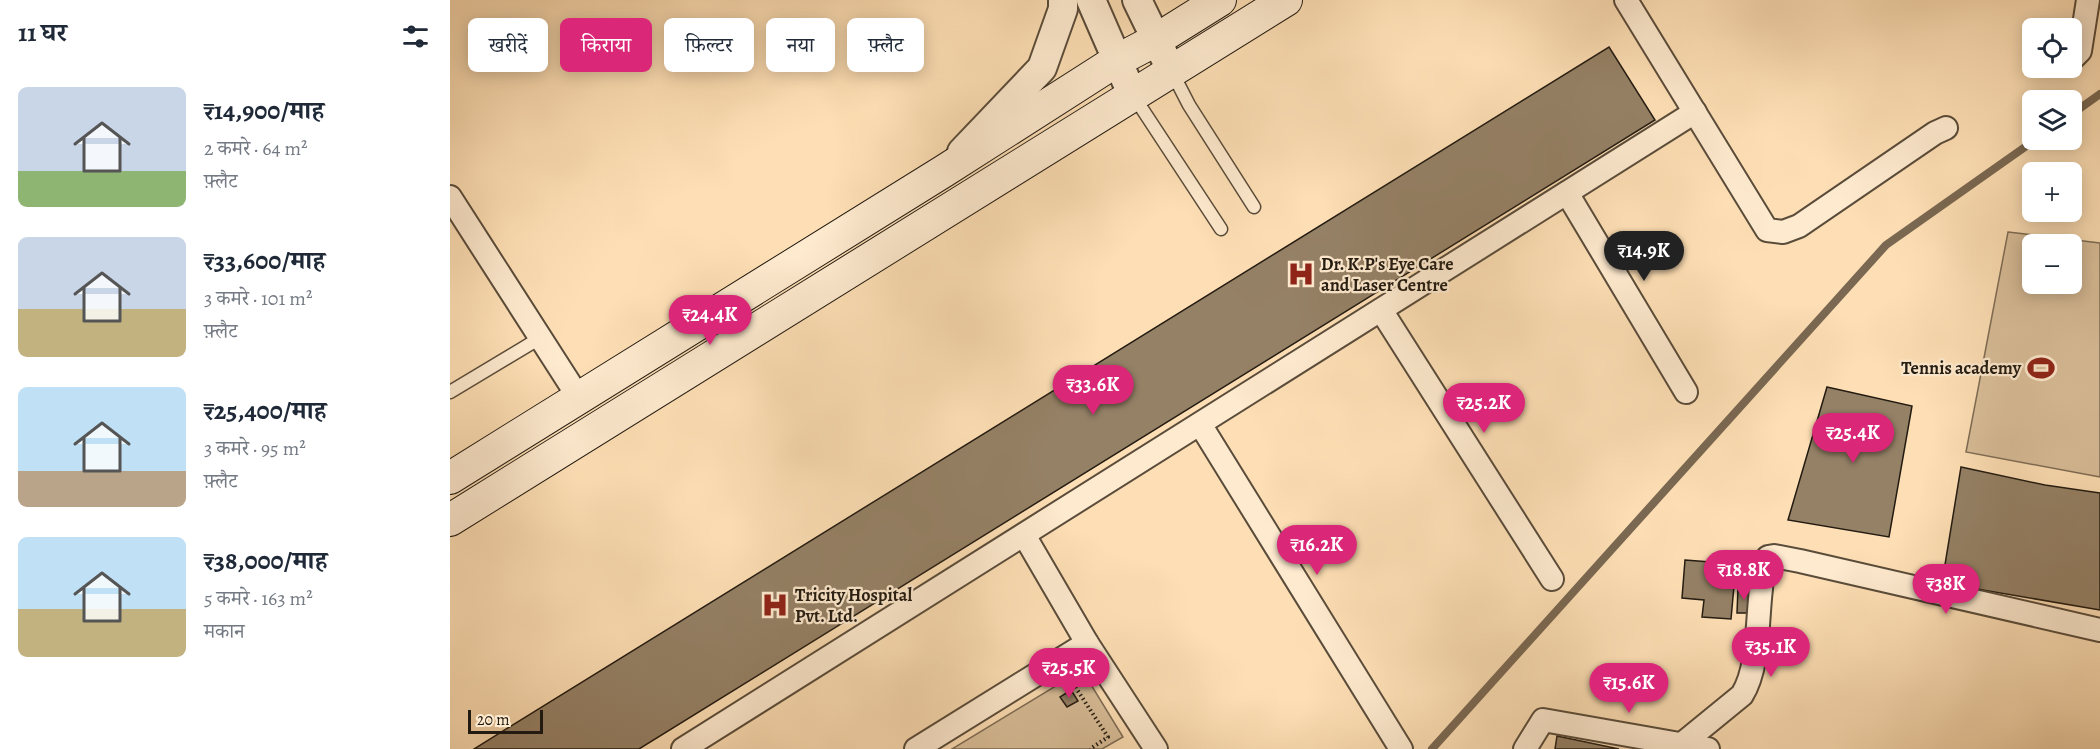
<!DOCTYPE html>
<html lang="hi">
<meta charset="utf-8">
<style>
:root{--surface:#fff;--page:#f6f6f7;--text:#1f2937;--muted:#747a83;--accent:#db2777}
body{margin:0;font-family:Alegreya,"Noto Serif Devanagari",serif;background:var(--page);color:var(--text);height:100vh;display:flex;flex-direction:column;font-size:22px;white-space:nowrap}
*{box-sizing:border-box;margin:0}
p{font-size:20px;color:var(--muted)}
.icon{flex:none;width:33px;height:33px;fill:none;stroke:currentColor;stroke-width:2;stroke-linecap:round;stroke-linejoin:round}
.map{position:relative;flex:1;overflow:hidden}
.sheet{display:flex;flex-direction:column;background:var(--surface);width:450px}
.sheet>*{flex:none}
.top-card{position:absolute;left:18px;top:18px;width:570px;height:54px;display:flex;gap:12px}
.tools{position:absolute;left:1572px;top:18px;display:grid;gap:12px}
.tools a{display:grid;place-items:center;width:60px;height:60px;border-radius:9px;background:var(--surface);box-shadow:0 3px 15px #0003;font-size:30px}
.scale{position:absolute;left:18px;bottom:15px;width:75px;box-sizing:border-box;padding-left:6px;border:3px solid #231b11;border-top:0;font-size:16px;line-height:21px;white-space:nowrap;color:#231b11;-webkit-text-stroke:4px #feeacf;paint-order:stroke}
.price{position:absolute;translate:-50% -51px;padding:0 14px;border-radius:21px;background:var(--accent);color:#fff;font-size:20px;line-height:39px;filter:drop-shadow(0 2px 3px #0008)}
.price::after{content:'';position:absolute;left:50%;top:36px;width:18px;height:14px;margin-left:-9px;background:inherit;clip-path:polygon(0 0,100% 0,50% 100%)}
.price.active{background:#222;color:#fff}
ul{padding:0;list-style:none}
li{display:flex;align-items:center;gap:18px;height:150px;padding:0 18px}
li span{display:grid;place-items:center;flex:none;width:168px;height:120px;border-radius:9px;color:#555}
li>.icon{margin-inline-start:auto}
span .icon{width:72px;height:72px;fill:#fffc;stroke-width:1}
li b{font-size:26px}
h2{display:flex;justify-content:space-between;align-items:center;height:72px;padding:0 18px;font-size:26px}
.pill{padding:0 21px;border-radius:9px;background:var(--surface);box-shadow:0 3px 15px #0003;font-size:21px;line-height:54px}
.pill.active{background:var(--accent);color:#fff}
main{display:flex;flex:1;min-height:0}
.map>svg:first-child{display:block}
</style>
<main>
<section class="sheet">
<h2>11 घर<svg class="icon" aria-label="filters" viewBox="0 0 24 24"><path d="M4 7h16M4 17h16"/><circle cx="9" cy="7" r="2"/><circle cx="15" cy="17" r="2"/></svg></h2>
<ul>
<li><span style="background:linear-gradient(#c9d6e8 70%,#8fb573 0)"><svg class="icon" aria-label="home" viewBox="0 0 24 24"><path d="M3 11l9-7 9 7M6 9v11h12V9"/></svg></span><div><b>₹14,900/माह</b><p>2 कमरे · 64 m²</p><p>फ़्लैट</p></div></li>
<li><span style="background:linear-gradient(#c9d6e8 60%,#c2b280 0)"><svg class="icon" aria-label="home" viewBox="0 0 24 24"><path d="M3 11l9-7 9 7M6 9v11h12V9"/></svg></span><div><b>₹33,600/माह</b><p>3 कमरे · 101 m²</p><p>फ़्लैट</p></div></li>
<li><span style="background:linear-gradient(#bfe0f5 70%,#b9a48a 0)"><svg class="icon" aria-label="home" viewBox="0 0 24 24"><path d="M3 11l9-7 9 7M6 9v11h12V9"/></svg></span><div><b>₹25,400/माह</b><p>3 कमरे · 95 m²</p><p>फ़्लैट</p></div></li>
<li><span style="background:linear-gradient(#bfe0f5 60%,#c2b280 0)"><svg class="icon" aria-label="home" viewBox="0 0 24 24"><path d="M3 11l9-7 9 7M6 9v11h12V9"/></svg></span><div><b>₹38,000/माह</b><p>5 कमरे · 163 m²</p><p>मकान</p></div></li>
</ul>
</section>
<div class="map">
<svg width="1650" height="749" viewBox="0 0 1650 749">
<rect width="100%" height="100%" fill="#fedfb5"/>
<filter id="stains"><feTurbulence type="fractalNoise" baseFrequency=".00333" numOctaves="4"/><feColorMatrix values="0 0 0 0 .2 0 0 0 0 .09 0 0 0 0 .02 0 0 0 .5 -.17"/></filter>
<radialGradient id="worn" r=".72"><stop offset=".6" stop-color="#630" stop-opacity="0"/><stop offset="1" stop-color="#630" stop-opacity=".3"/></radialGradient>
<g fill="#d9be99" stroke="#7e6c55" stroke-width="1.5" fill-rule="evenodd">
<path d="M1558,232l92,11v234l-134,-25zM1582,244h40v40h-40z"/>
<polygon points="632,670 673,737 652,749 502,749"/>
</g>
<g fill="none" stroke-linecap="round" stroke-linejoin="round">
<g stroke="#7a6852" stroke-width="8">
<polyline points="1622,114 1650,94"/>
<polyline points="982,749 1436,245 1585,140"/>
</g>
</g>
<g fill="#958166" stroke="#231b11" stroke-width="1.5">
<polygon points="1159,47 1205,120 189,749 24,749"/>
<polygon points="1377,387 1462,406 1439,537 1338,520"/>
<polygon points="1511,467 1595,485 1650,493 1650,610 1492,583"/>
<polygon points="1235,560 1286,564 1281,619 1252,617 1254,600 1232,598"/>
<polygon points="1288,588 1301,588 1300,613 1287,613"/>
<polygon points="621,690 628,701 617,707 610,697"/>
<polygon points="1107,736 1169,749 1105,749"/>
</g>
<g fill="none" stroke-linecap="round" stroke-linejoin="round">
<defs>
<g id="service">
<polyline points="722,72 739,105 804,207"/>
<polyline points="683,95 771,229"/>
<polyline points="0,392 90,338"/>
</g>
<g id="minor">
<polyline points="1176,0 1317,230 1333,232 1349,226 1485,133 1496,128"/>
<polyline points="1622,59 1630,51 1638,0"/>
<polyline points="1117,193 1236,392"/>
<polyline points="0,197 129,398"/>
<polyline points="931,310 1102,579"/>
<polyline points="750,424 951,749"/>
<polyline points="574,535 637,643 706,749"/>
<path d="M1232,744l60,-49c17,-27 15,-74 19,-106 1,-10 0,-23 7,-32l6,-1 26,5 300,69"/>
<polyline points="233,749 1245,112"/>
<polyline points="466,749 637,643"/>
<polyline points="1075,749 1093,720 1258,749"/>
</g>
<g id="tertiary">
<polyline points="641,0 682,94"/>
<polyline points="687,0 722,72"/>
<polyline points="512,152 592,68 613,9 613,0"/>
</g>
<g id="secondary">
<polyline points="0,478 494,171 666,61 706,40 770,0"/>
<polyline points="0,520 836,0"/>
</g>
</defs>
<use href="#service" stroke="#5a4c3a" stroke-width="15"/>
<use href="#minor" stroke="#5a4c3a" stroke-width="26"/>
<use href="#tertiary" stroke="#5a4c3a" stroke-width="32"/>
<use href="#secondary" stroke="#231b11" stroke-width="34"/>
<polyline stroke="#231b11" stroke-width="4" stroke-dasharray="1.5 3" stroke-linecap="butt" points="620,684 622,682 658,737 640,749"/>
<use href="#service" stroke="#feeacf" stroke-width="12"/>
<use href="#minor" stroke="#feeacf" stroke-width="22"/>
<use href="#tertiary" stroke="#feeacf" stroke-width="28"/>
<use href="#secondary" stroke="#feeacf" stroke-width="32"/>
</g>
<defs>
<symbol id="hospital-bare" viewBox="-9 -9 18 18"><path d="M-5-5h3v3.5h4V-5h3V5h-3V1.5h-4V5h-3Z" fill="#8f2418" stroke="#feeacf" stroke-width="2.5" paint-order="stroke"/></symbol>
<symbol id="stadium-bare" viewBox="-9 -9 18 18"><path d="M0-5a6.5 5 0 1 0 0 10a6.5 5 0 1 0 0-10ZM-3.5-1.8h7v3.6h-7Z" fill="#8f2418" stroke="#feeacf" stroke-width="2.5" paint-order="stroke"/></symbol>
</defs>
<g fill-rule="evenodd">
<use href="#hospital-bare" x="832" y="255" width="38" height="38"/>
<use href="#stadium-bare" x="1572" y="349" width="38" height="38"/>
<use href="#hospital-bare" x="306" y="586" width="38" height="38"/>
</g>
<g text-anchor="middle" stroke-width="4.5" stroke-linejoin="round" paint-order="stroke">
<g font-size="18" font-weight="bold" fill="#231b11" stroke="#feeacf" text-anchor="start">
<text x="871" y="270">Dr. K.P's Eye Care<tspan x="871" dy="21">and Laser Centre</tspan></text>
<text x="1571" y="374" text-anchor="end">Tennis academy</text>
<text x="345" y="601">Tricity Hospital<tspan x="345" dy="21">Pvt. Ltd.</tspan></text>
</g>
</g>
<rect width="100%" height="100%" filter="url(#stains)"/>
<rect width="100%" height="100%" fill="url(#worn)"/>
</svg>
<div class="tools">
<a><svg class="icon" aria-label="locate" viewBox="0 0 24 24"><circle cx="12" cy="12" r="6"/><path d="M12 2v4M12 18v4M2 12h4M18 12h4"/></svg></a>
<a><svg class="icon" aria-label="layers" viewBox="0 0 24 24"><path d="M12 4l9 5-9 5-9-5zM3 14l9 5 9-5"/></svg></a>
<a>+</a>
<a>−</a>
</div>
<div class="scale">20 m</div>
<b class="price active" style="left:1194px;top:282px">₹14.9K</b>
<b class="price" style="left:260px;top:346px">₹24.4K</b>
<b class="price" style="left:643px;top:416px">₹33.6K</b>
<b class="price" style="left:1034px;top:434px">₹25.2K</b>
<b class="price" style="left:1403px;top:464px">₹25.4K</b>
<b class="price" style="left:867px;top:576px">₹16.2K</b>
<b class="price" style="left:1294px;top:601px">₹18.8K</b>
<b class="price" style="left:1496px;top:615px">₹38K</b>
<b class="price" style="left:1321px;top:678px">₹35.1K</b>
<b class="price" style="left:619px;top:699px">₹25.5K</b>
<b class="price" style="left:1179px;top:714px">₹15.6K</b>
<div class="top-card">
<a class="pill">खरीदें</a>
<a class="pill active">किराया</a>
<a class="pill">फ़िल्टर</a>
<a class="pill">नया</a>
<a class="pill">फ़्लैट</a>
</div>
</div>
</main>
